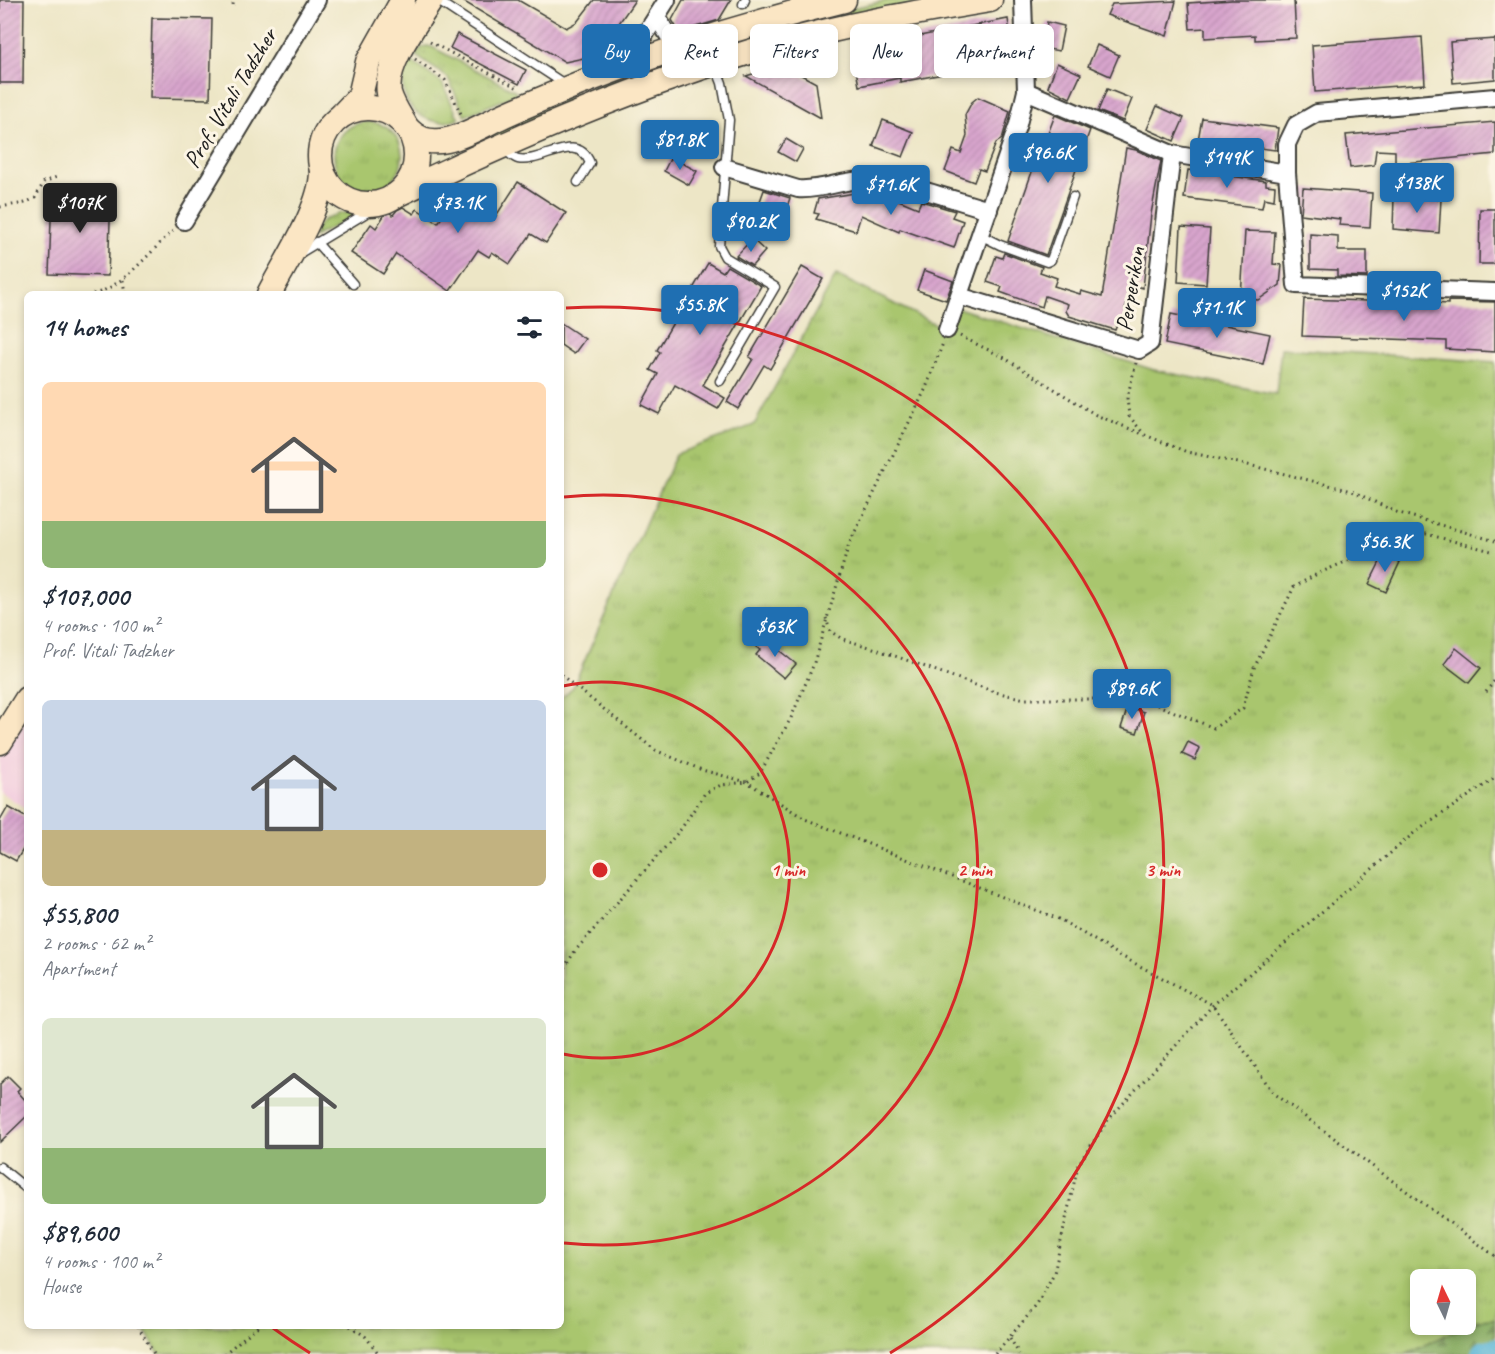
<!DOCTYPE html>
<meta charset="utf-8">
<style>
:root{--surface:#fff;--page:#f6f6f7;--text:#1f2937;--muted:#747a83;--accent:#1f6fb2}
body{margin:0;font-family:Caveat,sans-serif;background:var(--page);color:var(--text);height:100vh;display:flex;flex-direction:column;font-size:22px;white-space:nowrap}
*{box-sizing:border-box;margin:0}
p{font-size:20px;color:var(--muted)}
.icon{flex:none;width:33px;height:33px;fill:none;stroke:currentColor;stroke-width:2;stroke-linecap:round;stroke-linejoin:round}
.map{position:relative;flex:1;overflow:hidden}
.sheet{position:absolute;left:24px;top:291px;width:540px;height:1038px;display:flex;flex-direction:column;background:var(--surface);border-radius:9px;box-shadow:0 3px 9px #0003}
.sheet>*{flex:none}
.banner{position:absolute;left:582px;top:24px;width:570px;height:54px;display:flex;gap:12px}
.needle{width:39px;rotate:355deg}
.fabs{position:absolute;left:1410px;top:1269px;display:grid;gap:12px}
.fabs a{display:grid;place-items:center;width:66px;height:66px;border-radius:9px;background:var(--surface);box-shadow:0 3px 9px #0003;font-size:30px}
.price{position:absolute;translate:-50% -51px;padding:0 14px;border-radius:6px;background:var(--accent);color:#fff;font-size:20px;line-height:39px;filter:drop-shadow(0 2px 3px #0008)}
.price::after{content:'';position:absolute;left:50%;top:36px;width:18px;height:14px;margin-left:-9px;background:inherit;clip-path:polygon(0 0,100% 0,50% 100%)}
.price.current{background:#222;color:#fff}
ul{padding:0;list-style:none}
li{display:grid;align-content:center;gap:12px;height:318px;padding:0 18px}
li span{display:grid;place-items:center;height:186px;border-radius:9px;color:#555}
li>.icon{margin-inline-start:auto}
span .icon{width:108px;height:108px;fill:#fffc;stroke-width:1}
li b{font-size:26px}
h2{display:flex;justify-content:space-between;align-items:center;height:72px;padding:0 18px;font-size:26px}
.tag{padding:0 21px;border-radius:9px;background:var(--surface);box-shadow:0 3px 9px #0003;font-size:21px;line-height:54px}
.tag.current{background:var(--accent);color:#fff}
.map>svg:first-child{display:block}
</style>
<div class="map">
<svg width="1495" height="1354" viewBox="0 0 1495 1354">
<defs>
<pattern id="grass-tufts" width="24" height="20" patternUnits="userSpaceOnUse" patternTransform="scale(1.5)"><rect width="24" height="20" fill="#a9c66e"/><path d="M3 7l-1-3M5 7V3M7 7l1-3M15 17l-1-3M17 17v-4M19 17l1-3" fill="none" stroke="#91aa5f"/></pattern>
<pattern id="forest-firs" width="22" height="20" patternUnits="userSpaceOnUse" patternTransform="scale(1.5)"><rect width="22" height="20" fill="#86ab61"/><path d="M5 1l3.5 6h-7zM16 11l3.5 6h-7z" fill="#6d8a4f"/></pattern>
<pattern id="building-hatch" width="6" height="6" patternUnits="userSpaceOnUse" patternTransform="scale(1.5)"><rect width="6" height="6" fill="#d8a5cd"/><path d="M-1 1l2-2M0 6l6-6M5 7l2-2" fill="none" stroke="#b98daf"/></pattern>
</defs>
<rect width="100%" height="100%" fill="#fcf5e5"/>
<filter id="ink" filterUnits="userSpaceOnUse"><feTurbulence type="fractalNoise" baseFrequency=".0167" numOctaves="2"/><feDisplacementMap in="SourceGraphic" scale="12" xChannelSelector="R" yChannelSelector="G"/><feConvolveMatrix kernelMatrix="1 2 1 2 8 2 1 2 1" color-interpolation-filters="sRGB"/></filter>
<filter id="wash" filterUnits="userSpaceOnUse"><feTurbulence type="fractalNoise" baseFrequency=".008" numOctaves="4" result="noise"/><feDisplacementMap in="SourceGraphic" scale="24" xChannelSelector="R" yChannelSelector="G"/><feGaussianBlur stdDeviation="1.35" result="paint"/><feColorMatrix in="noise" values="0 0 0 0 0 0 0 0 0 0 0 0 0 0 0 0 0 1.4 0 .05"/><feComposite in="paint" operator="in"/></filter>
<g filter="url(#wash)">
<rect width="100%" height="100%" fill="#ede6c6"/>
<polygon fill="#f3cfdf" points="27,716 27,809 0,792 0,759"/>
<g fill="url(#grass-tufts)" stroke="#627145" stroke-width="1.5" fill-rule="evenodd">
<path d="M889,0h44l-450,142 -2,-5c65,-30 131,-60 200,-81 68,-22 138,-41 208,-56z"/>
<polygon points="427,46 432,47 516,91 515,95 465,116 448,78 415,55 419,49"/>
<path d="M411,61l31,22 17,36c-25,10 -56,-6 -56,-35 -1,-8 4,-16 8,-23z"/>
<circle cx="368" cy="156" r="34"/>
<path d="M349,212h8l1,2 -44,23c1,-17 20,-23 35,-25z"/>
<path d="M836,275l111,55 8,-23 199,63 122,24 5,-46 214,14v957l-17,1 -73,34h-1246l-17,-28h419v-628l12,-11 103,-233 78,-29zM1420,1280h46v44h-46z"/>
</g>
<polygon fill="url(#forest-firs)" stroke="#51643e" stroke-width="1.5" points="1495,1319 1495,1354 1405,1354 1479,1320"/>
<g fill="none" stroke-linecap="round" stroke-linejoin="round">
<polyline stroke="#57b4d5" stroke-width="28" points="1485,1354 1495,1352"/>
</g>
<g id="blocks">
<g fill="url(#building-hatch)">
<polygon points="0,0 24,0 23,83 0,83"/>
<polygon points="461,0 518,0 566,28 577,22 594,0 635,0 606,42 604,41 593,56 565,62"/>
<polygon points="683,0 731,0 719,20 679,32 672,20"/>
<polygon points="1232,0 1294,0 1296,38 1255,40 1255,35 1205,38 1205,28 1190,29 1188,3"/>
<polygon points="1176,1 1167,36 1107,15 1112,4"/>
<polygon points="152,18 212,19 210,99 150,98"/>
<polygon points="1008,19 1014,61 900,82 900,78 859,86 852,49"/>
<polygon points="1047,22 1064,26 1059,51 1042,48"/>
<polygon points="457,34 526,70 519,84 450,48"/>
<polygon points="1422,37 1425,84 1315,92 1312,45"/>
<polygon points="1495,39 1495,79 1453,83 1450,42"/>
<polygon points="1097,45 1119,55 1110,76 1088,66"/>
<polygon points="1057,63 1081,74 1070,98 1048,87"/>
<polygon points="783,65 816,83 821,118 746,76"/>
<polygon points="1107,89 1132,99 1123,121 1098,111"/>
<polygon points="978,97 1010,111 1002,139 996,143 985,171 979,169 974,182 945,171 953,150 961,153 967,136 965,115 972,102"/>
<polygon points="1157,106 1184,118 1174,141 1147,129"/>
<polygon points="1055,115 1090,130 1046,255 1008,241 1034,166 1020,161 1028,141 1043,147"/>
<polygon points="1202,118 1278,128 1275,150 1198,140"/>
<polygon points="883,120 913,132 903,157 873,146"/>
<polygon points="1495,122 1495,154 1395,164 1395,151 1376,150 1374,165 1350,168 1346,135"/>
<polygon points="786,139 803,149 796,162 778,152"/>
<polygon points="1126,148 1136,150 1161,161 1151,214 1143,288 1133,285 1125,309 1132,311 1128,325 1118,322 1115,330 1069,316 1066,311 1068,304 1045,296 1042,307 1000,292 1002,287 987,282 996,256 1002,258 1004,253 1042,267 1040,272 1057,278 1054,286 1080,294 1081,291 1102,297"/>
<polygon points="671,157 697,171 689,185 664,171"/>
<polygon points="1188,170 1266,181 1266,185 1275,186 1274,200 1264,198 1262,208 1184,198"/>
<polygon points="518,182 566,213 546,243 531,234 510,264 492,252 489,257 478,250 450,291 396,254 383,274 351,253 371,224 376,228 387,211 393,215 397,210 403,207 414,214 417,209 438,223 451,204 442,198 452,184 496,216"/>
<polygon points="1303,188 1372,193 1370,227 1339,225 1340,219 1301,214"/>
<polygon points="764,190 790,198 780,227 754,218"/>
<polygon points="867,191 881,195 882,193 918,208 921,201 955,211 952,217 963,221 954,248 900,229 899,232 861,215 856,231 816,219 819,214 814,213 818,199"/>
<polygon points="52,193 111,195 108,276 49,274"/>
<polygon points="1394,197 1441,199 1439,233 1393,229"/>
<polygon points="1480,209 1495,209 1495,264 1479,264"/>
<polygon points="1181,227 1210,229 1206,284 1178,282"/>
<polygon points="1245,231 1275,232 1273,264 1282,265 1280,285 1258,300 1241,298"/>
<polygon points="1310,234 1338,236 1338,251 1367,251 1367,277 1337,276 1337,270 1310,269"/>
<polygon points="752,239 765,251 752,266 736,256"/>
<polygon points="708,263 723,272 727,266 761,286 703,385 725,398 718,409 675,385 659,414 641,405 658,374 650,370 660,352 657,350"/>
<polygon points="802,267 823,279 770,369 764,365 738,409 727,402 753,359 749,357"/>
<polygon points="924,270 953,281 946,300 917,290"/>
<polygon points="1304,299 1398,302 1402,299 1411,300 1415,302 1448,304 1448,301 1495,302 1495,352 1446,349 1446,341 1302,336"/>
<polygon points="1171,314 1270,334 1263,364 1165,344"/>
<polygon points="561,323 585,339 574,354 561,345"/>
<polygon points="1384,554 1400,562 1386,592 1369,584"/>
<polygon points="764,638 796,664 784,678 756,655 760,650 756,647"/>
<polygon points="1456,648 1481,668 1469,683 1444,664"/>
<polygon points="1128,707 1144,712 1137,733 1121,728"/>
<polygon points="1188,742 1200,748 1195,760 1182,754"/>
<polygon points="8,807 27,818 27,843 16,861 0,852 0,821"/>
<polygon points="8,1076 20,1088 17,1091 27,1102 27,1116 0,1142 0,1084"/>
</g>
</g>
</g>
<g filter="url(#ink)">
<use href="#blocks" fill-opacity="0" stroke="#3b3a36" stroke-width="1.5"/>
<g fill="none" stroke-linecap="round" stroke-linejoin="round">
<defs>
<g id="service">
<polyline points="441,3 566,85"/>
<polyline points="743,4 745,0"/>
<polyline points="715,65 722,83 729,120 719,246 725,257 775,287 720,381"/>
<path d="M503,148c5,4 10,10 15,11 24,5 59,-29 72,4l-12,19"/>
<polyline points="980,235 1000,245 1047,262 1051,260 1073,197"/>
<polyline points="316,242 353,284"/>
<polyline points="300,253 371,210 382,202"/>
<polyline points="0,1167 27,1189"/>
</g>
<g id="minor">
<polyline points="657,17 676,48"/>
<polyline points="625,66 667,0"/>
<polyline points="1026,91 1172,154 1287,173"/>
<polyline points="1495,97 1317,113 1296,125 1287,144 1287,173 1296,285 1495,292"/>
<path d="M724,167l74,22c24,2 45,-10 69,-9 39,2 83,19 122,30"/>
<polyline points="184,221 317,0"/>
<polyline points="959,296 1139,350 1150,343 1172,154"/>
<polyline points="947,330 1018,124 1026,91 1023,0"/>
</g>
<g id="secondary">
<circle cx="368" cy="156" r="48"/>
<polyline points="342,115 360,96 368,62 403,0"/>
<path d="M404,123c-6,-10 -12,-19 -15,-30 -5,-29 27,-69 42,-93"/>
<path d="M410,131c10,10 23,12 37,9 18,-4 35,-14 51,-22 26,-12 53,-23 80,-34 86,-34 175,-62 266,-84"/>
<path d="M394,196c123,-59 248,-113 379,-151 71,-20 145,-33 217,-45"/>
<path d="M269,294c17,-33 53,-86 53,-123"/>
<polyline points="0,742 27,699"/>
</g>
</defs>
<use href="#service" stroke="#3b3a36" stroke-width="11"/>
<use href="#minor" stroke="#3b3a36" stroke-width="20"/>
<use href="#secondary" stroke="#3b3a36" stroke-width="27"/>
<g stroke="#3b3a36" stroke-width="3" stroke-dasharray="1.5 4.5" stroke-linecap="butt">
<polyline points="233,5 234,0"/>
<polyline points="430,42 518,88"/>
<polyline points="415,59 445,80 461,114"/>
<polyline points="0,207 25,203 35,198 44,182 59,176"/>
<polyline points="123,280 125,294"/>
<polyline points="42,294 43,294"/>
<path d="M93,294c31,-7 57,-43 80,-63"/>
<polyline points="960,336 1003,357 1096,415 1187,452 1257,467 1352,491 1396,512 1495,541"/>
<polyline points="1136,363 1127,398 1129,416 1144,434"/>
<polyline points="826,618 830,631 842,639 873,648 995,692 1025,699 1143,699 1214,728 1243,708 1254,668 1294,587 1317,574 1352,559 1398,536 1426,534 1495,552"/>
<polyline points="561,675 655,750 702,770 747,782 805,819 1061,920 1121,956 1213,1005 1274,1094 1495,1256"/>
<polyline points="1486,692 1495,680"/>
<polyline points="561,973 575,951 681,829 705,793 721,785 747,782 760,773 791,718 813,666 849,544 926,388 943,343"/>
<polyline points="138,1326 154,1354"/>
<polyline points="350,1326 365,1336 379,1354"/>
<polyline points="1010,1338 1019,1354"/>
<polyline points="224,1354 258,1326"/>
<polyline points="995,1354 1037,1305 1054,1273 1078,1165 1108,1120 1213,1005 1414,833 1495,778"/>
</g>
<use href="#service" stroke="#fff" stroke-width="8"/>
<use href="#minor" stroke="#fff" stroke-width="16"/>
<use href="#secondary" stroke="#fbe6c4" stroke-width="24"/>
</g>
</g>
<g fill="none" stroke="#d62828" stroke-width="3">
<path d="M563 686A188 188 0 1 1 563 1054"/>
<path d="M564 497A375 375 0 1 1 564 1243"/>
<path d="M310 1353A563 563 0 0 1 273 1328M566 308A563 563 0 0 1 890 1353"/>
</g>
<g text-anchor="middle" stroke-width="6" stroke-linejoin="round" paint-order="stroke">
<g font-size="24" fill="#1c1c1c" stroke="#fcf5e5">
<text transform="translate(230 98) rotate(-59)" y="8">Prof. Vitali Tadzher</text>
<text transform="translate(1130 289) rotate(-81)" y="8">Perperikon</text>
</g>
</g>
<circle cx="600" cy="870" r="9" fill="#d62828" stroke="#fcf5e5" stroke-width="3"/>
<g font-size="18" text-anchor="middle" font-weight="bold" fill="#d62828" stroke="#fcf5e5" stroke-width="6" stroke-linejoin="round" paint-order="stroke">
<text x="788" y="876">1 min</text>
<text x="975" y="876">2 min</text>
<text x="1163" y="876">3 min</text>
</g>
</svg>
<div class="fabs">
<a><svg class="needle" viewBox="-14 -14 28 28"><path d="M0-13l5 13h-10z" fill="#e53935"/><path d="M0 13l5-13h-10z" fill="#747a83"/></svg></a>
</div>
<b class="price" style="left:680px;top:171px">$81.8K</b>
<b class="price" style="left:1048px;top:184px">$96.6K</b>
<b class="price" style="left:1227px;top:189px">$149K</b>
<b class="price" style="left:1417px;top:214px">$138K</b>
<b class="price" style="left:891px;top:216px">$71.6K</b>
<b class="price current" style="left:80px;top:234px">$107K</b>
<b class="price" style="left:458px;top:234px">$73.1K</b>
<b class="price" style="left:751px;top:253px">$90.2K</b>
<b class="price" style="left:1404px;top:322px">$152K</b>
<b class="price" style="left:700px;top:336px">$55.8K</b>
<b class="price" style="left:1217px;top:339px">$71.1K</b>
<b class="price" style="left:1385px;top:573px">$56.3K</b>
<b class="price" style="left:775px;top:658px">$63K</b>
<b class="price" style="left:1132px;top:720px">$89.6K</b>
<div class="banner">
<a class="tag current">Buy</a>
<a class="tag">Rent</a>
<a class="tag">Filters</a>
<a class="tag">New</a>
<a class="tag">Apartment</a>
</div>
<section class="sheet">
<h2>14 homes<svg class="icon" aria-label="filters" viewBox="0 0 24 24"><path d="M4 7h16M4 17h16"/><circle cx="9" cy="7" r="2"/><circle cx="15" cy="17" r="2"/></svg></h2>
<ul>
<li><span style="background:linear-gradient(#ffd9b3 75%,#8fb573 0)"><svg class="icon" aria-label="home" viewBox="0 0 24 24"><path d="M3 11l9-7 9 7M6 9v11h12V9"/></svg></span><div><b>$107,000</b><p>4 rooms · 100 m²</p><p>Prof. Vitali Tadzher</p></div></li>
<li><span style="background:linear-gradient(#c9d6e8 70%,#c2b280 0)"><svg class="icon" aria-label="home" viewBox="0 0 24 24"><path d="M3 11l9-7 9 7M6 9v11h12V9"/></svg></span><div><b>$55,800</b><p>2 rooms · 62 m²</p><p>Apartment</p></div></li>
<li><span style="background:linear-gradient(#dfe7d0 70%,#8fb573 0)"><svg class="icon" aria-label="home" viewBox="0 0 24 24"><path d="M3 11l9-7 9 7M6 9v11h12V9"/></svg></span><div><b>$89,600</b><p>4 rooms · 100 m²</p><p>House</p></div></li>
</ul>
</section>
</div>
